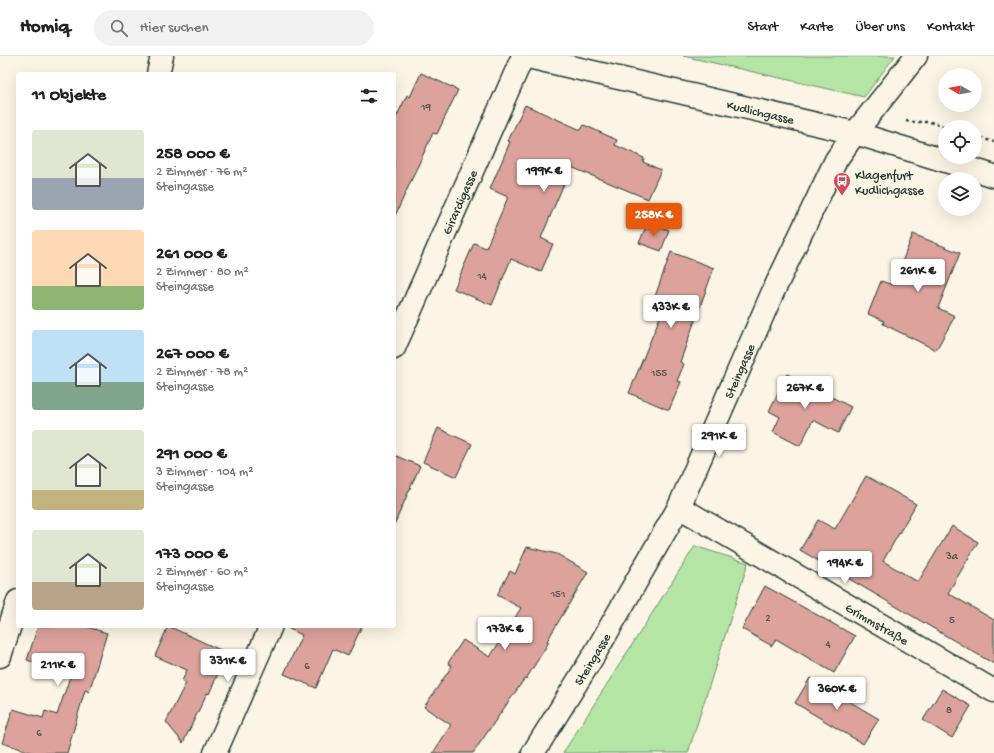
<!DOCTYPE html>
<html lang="de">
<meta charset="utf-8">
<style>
:root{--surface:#fff;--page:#f2f2f2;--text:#222;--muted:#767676;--line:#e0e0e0;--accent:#ea580c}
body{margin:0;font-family:"Gochi Hand",sans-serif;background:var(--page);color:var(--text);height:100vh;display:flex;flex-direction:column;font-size:15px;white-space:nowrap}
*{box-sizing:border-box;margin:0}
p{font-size:13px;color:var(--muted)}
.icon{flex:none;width:22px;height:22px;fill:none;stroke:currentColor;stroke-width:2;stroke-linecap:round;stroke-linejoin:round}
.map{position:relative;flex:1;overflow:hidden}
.details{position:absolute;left:16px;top:16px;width:380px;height:556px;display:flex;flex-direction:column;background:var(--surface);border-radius:4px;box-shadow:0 4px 16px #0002}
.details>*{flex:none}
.needle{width:26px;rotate:279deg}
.buttons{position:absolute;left:938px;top:12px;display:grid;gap:8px}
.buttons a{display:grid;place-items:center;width:44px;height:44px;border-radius:50%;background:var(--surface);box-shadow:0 4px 16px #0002;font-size:20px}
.price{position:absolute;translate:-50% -34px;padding:0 9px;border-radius:4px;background:#fff;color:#222;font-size:13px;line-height:26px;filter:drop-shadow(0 1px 2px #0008)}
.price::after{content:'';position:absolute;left:50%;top:24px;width:12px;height:9px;margin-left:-6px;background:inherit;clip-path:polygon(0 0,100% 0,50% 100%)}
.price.current{background:var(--accent);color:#fff}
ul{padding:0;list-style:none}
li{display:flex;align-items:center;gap:12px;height:100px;padding:0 16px}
li span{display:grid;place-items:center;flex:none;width:112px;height:80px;border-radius:4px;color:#555}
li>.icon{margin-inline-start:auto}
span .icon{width:48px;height:48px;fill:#fffc;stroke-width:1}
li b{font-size:17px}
h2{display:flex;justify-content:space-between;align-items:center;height:48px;padding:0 16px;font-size:17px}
header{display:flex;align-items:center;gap:24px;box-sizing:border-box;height:56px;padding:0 20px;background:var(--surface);border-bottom:1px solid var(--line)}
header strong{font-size:19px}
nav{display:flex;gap:22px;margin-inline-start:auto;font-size:14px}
.search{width:280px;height:36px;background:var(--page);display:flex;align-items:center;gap:10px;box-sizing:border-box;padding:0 14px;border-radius:22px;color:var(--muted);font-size:15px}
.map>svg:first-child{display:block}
</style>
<header>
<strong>Homiq</strong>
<div class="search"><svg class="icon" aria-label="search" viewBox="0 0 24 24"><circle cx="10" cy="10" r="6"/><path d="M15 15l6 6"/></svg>Hier suchen</div>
<nav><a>Start</a><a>Karte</a><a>Über uns</a><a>Kontakt</a></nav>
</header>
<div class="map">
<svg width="994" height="697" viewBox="0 0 994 697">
<rect width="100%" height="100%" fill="#fcf5e5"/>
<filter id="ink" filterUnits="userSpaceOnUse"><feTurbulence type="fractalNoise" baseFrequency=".025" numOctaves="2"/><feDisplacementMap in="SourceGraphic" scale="8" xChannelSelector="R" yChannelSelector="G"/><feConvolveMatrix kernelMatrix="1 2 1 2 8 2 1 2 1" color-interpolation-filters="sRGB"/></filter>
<g filter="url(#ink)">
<g fill="#b5e5a4" stroke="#6a916c">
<polygon points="683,0 895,0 864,41"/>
<polygon points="695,490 748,507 688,697 563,697"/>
</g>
<g fill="#dca29b" stroke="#1f3d34">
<polygon points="421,17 458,34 437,78 433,77 394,162 394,66 407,39 410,41"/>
<polygon points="525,49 581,74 584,69 617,84 615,89 644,102 643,106 661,114 648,143 571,111 541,182 553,188 541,216 511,203 492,249 454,233 474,187 486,192 508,141 490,133 510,86 508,85"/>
<polygon points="648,166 669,174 661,195 639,187"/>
<polygon points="913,178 960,197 938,252 955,260 936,294 883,268 884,265 868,258 881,225 893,229"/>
<polygon points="671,196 714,212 680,306 684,308 677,325 681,326 669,354 629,337 660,261 649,257"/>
<polygon points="787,318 851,351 838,377 813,364 800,390 773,376 780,361 769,355"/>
<polygon points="438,372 472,388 456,421 423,406"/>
<polygon points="394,399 420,410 394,469"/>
<polygon points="866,420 916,448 883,505 918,526 952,470 978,486 948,537 994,564 994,608 800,494 818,464 835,473"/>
<polygon points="527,491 557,498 588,516 547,585 549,586 526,623 525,622 473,697 433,697 451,669 424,651 452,610 448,607 463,584 490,601 521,552 497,539 510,515 515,518"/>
<polygon points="765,530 855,580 834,617 776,583 772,590 742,573"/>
<polygon points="38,570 84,570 107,577 89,636 85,634 67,697 34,697 2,687 13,653 43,662 45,655 57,659 71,618 27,604"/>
<polygon points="168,570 227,597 209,638 207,637 183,687 166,666 186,627 182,625 187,614 155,600"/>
<polygon points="283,570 362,570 348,600 333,593 316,632 284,618 302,579"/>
<polygon points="810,622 879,663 863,688 795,647"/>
<polygon points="942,633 971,650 952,682 923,664"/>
</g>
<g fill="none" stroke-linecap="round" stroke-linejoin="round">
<defs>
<g id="minor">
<path id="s1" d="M524,0l331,77 139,43"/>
<polyline points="158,18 162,0"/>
<path id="s2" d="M394,292l129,-292"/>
<path id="s3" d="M679,451l315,184"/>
<polyline points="0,600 18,545"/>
<polyline points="215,697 271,570"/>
<path id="s4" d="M533,697l61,-98 85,-148 93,-213 64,-134 19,-27 61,-77"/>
</g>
</defs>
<use href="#minor" stroke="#1f3d34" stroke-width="25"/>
<g stroke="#1f3d34" stroke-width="2.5" stroke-dasharray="3 3" stroke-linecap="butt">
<polyline points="906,65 912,66 930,66 947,71"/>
<polyline points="975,80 994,86"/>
</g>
<use href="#minor" stroke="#fcf5e5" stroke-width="22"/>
</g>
</g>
<defs>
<symbol id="bus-pin" viewBox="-11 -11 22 30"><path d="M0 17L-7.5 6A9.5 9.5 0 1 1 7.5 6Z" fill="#d1495b" stroke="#fcf5e5"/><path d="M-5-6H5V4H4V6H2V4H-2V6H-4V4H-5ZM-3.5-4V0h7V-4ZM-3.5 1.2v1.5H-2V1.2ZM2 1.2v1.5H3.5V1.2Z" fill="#fff"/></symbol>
</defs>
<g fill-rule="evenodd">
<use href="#bus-pin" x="832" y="115" width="20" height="27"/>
</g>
<g text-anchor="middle" stroke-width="3.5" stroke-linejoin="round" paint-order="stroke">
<g font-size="11" fill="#4e564e">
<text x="426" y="54">19</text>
<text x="482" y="223">14</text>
<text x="659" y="320">155</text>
<text x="952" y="503">3a</text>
<text x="558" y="541">151</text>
<text x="768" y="565">2</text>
<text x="952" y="567">5</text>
<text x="828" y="591">4</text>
<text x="307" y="613">6</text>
<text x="949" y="657">8</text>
<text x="39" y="680">6</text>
</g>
<g font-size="13" fill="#1f3d34" stroke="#fcf5e5">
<text dy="5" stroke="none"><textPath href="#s1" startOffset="243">Kudlichgasse</textPath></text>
<text dy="5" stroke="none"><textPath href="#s2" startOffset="160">Girardigasse</textPath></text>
<text dy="5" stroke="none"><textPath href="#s4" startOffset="435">Steingasse</textPath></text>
<text dy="5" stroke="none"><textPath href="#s3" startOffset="230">Grimmstraße</textPath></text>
<text dy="5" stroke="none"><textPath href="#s4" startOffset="111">Steingasse</textPath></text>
</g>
<g font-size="13" fill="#1f3d34" stroke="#fcf5e5" text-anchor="start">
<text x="855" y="123">Klagenfurt<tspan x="855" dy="15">Kudlichgasse</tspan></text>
</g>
</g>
</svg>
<div class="buttons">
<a><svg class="needle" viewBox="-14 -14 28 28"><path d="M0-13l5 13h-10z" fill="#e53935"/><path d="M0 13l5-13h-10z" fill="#767676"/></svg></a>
<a><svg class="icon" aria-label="locate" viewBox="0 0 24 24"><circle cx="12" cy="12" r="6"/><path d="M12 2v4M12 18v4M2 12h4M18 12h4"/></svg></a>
<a><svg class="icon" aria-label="layers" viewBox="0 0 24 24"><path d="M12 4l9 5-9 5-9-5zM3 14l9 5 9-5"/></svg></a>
</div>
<b class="price" style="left:544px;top:137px">199K €</b>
<b class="price current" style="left:654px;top:181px">258K €</b>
<b class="price" style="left:918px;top:237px">261K €</b>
<b class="price" style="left:671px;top:273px">433K €</b>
<b class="price" style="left:805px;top:354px">267K €</b>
<b class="price" style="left:719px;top:402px">291K €</b>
<b class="price" style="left:845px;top:529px">194K €</b>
<b class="price" style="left:505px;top:595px">173K €</b>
<b class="price" style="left:228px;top:627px">331K €</b>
<b class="price" style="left:58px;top:631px">211K €</b>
<b class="price" style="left:837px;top:655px">360K €</b>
<section class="details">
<h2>11 Objekte<svg class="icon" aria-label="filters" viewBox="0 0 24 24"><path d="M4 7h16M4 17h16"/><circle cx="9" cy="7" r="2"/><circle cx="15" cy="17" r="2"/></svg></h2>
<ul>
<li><span style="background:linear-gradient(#dfe7d0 60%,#9aa5b1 0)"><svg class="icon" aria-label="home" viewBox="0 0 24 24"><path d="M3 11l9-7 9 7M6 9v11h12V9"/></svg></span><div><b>258 000 €</b><p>2 Zimmer · 76 m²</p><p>Steingasse</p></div></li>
<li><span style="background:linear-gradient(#ffd9b3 70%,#8fb573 0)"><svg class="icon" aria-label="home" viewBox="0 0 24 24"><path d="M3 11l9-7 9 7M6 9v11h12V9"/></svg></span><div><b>261 000 €</b><p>2 Zimmer · 80 m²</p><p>Steingasse</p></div></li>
<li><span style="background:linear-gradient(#bfe0f5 65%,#7fa58c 0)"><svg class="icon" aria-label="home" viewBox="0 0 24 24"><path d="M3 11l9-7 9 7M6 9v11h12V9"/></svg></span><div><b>267 000 €</b><p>2 Zimmer · 78 m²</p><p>Steingasse</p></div></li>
<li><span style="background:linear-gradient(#dfe7d0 75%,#c2b280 0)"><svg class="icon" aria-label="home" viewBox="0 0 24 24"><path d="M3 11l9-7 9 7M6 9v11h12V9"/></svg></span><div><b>291 000 €</b><p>3 Zimmer · 104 m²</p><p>Steingasse</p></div></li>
<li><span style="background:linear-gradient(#dfe7d0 65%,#b9a48a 0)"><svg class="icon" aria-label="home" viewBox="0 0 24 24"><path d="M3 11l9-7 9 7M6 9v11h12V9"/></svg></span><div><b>173 000 €</b><p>2 Zimmer · 60 m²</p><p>Steingasse</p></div></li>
</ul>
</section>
</div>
